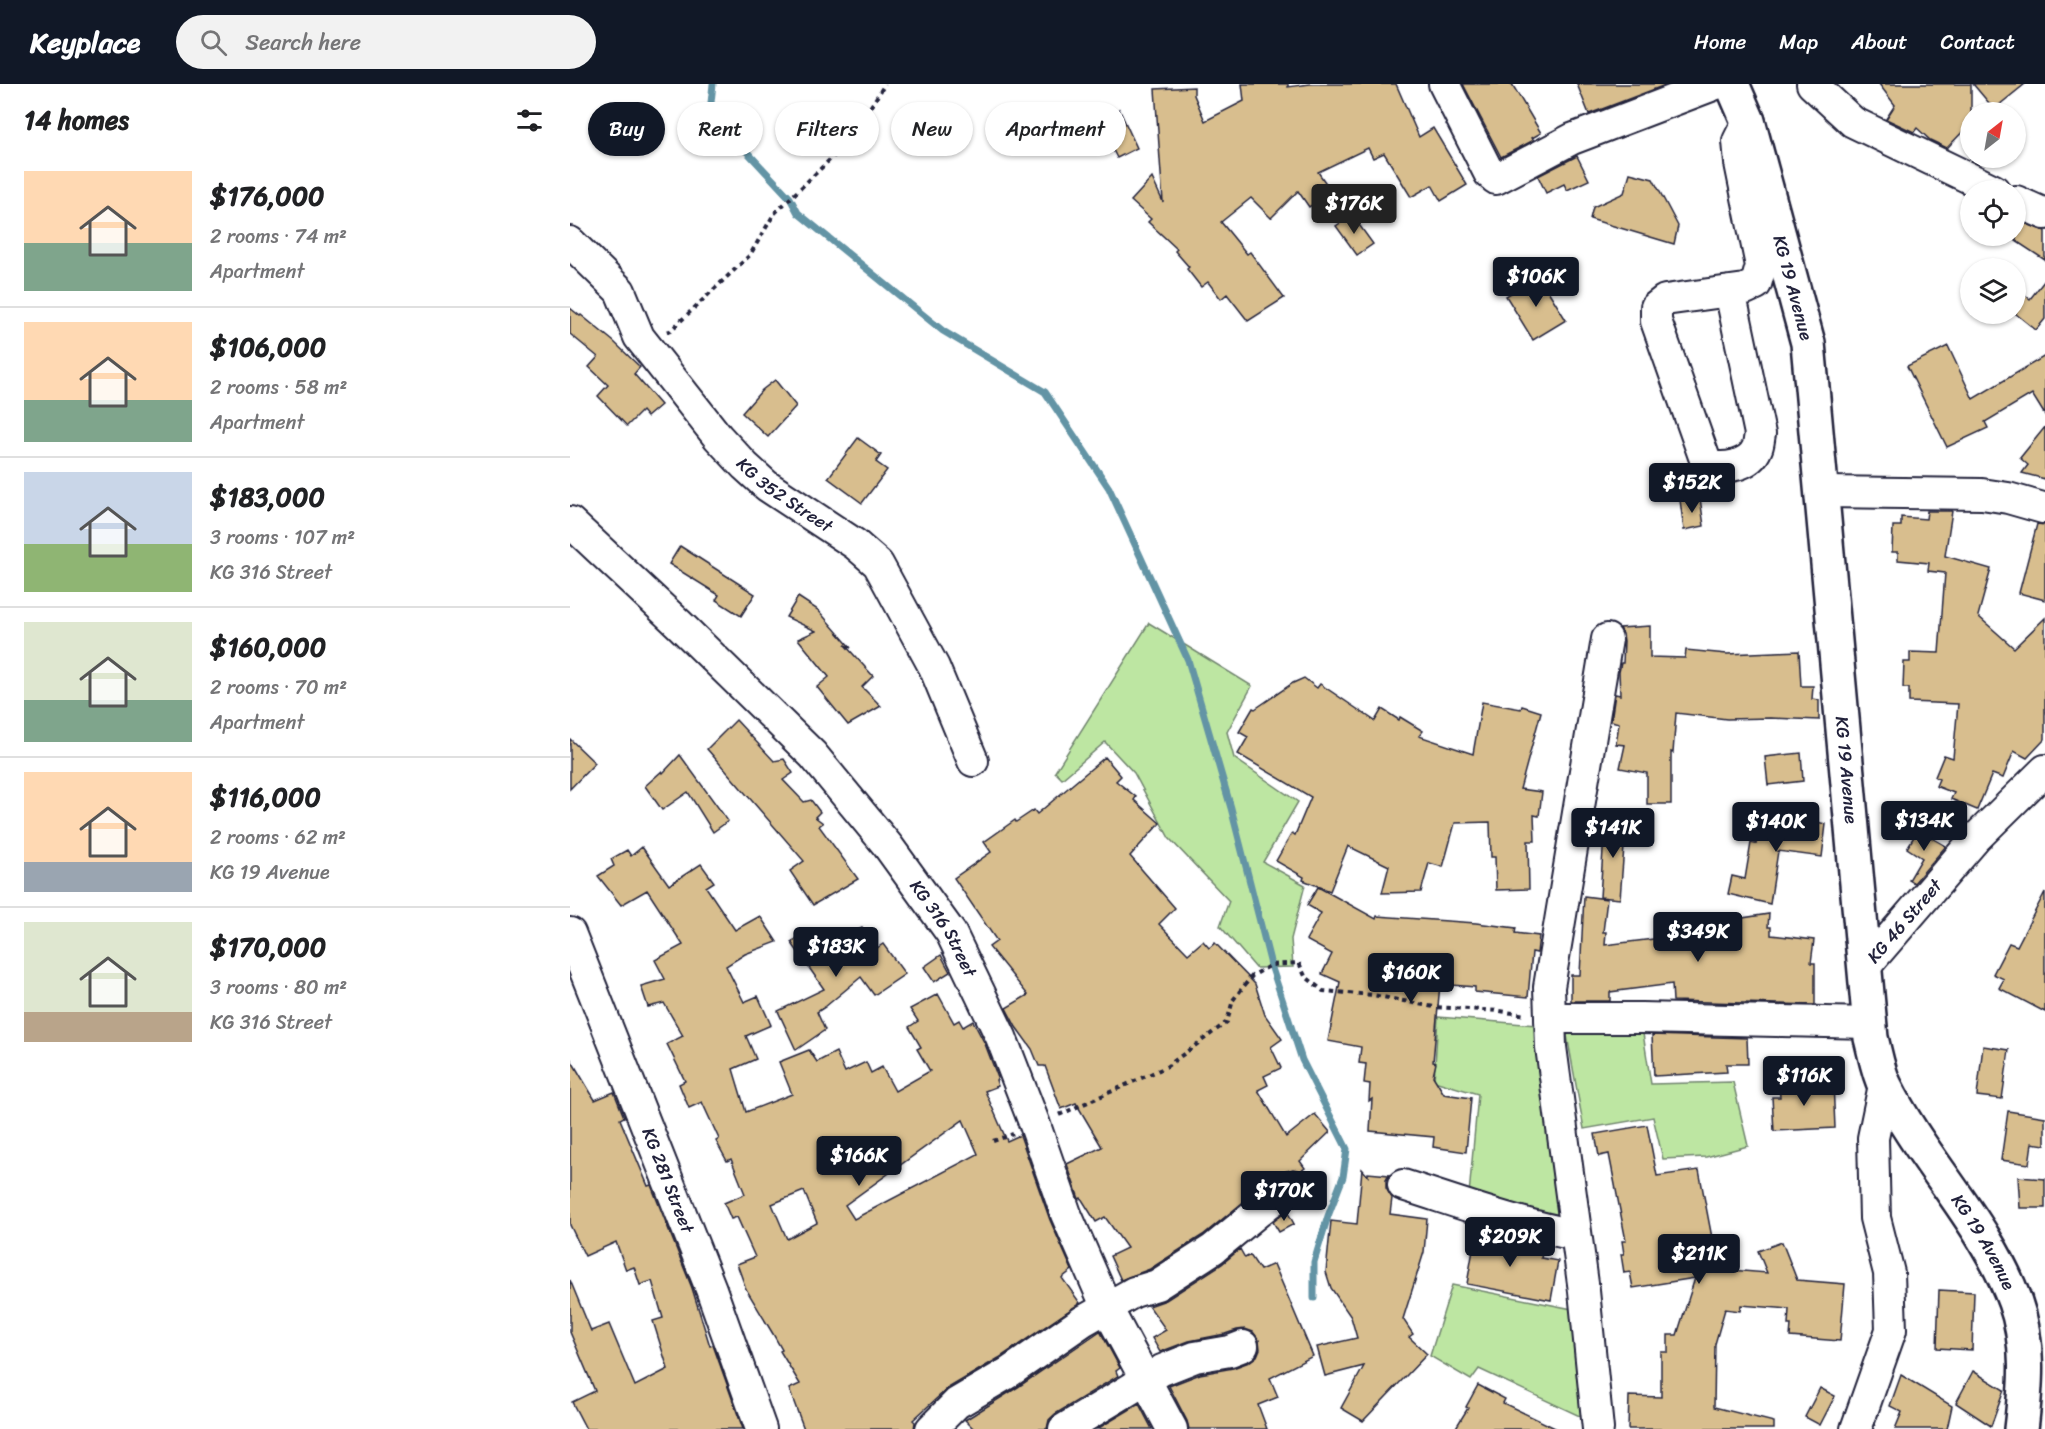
<!DOCTYPE html>
<meta charset="utf-8">
<style>
:root{--surface:#fff;--page:#f2f2f2;--text:#202124;--muted:#757577;--line:#e0e0e0;--accent:#111827}
body{margin:0;font-family:Sriracha,sans-serif;background:var(--page);color:var(--text);height:100vh;display:flex;flex-direction:column;font-size:22px;white-space:nowrap}
*{box-sizing:border-box;margin:0}
p{font-size:20px;color:var(--muted)}
.icon{flex:none;width:33px;height:33px;fill:none;stroke:currentColor;stroke-width:2;stroke-linecap:round;stroke-linejoin:round}
.map{position:relative;flex:1;overflow:hidden}
.drawer{display:flex;flex-direction:column;background:var(--surface);width:570px}
.drawer>*{flex:none}
.top-card{position:absolute;left:18px;top:18px;width:570px;height:54px;display:flex;gap:12px}
.needle{width:39px;rotate:31deg}
.tools{position:absolute;left:1390px;top:18px;display:grid;gap:12px}
.tools a{display:grid;place-items:center;width:66px;height:66px;border-radius:50%;background:var(--surface);box-shadow:0 2px 4px #0004;font-size:30px}
.price{position:absolute;translate:-50% -51px;padding:0 14px;border-radius:6px;background:var(--accent);color:#fff;font-size:20px;line-height:39px;filter:drop-shadow(0 2px 3px #0008)}
.price::after{content:'';position:absolute;left:50%;top:36px;width:18px;height:14px;margin-left:-9px;background:inherit;clip-path:polygon(0 0,100% 0,50% 100%)}
.price.current{background:#222;color:#fff}
ul{padding:0;list-style:none}
li{display:flex;align-items:center;gap:18px;height:150px;padding:0 24px}
li+li{border-top:2px solid var(--line)}
li span{display:grid;place-items:center;flex:none;width:168px;height:120px;border-radius:0px;color:#555}
li>.icon{margin-inline-start:auto}
span .icon{width:72px;height:72px;fill:#fffc;stroke-width:1}
li b{font-size:26px}
h2{display:flex;justify-content:space-between;align-items:center;height:72px;padding:0 24px;font-size:26px}
.pill{padding:0 21px;border-radius:27px;background:var(--surface);box-shadow:0 2px 4px #0004;font-size:21px;line-height:54px}
.pill.current{background:var(--accent);color:#fff}
header{display:flex;align-items:center;gap:36px;box-sizing:border-box;height:84px;padding:0 30px;background:var(--accent);color:#fff}
header strong{font-size:28px}
nav{display:flex;gap:33px;margin-inline-start:auto;font-size:21px}
.search{width:420px;height:54px;background:var(--page);display:flex;align-items:center;gap:15px;box-sizing:border-box;padding:0 21px;border-radius:33px;color:var(--muted);font-size:22px}
main{display:flex;flex:1;min-height:0}
.map>svg:first-child{display:block}
</style>
<header>
<strong>Keyplace</strong>
<div class="search"><svg class="icon" aria-label="search" viewBox="0 0 24 24"><circle cx="10" cy="10" r="6"/><path d="M15 15l6 6"/></svg>Search here</div>
<nav><a>Home</a><a>Map</a><a>About</a><a>Contact</a></nav>
</header>
<main>
<section class="drawer">
<h2>14 homes<svg class="icon" aria-label="filters" viewBox="0 0 24 24"><path d="M4 7h16M4 17h16"/><circle cx="9" cy="7" r="2"/><circle cx="15" cy="17" r="2"/></svg></h2>
<ul>
<li><span style="background:linear-gradient(#ffd9b3 60%,#7fa58c 0)"><svg class="icon" aria-label="home" viewBox="0 0 24 24"><path d="M3 11l9-7 9 7M6 9v11h12V9"/></svg></span><div><b>$176,000</b><p>2 rooms · 74 m²</p><p>Apartment</p></div></li>
<li><span style="background:linear-gradient(#ffd9b3 65%,#7fa58c 0)"><svg class="icon" aria-label="home" viewBox="0 0 24 24"><path d="M3 11l9-7 9 7M6 9v11h12V9"/></svg></span><div><b>$106,000</b><p>2 rooms · 58 m²</p><p>Apartment</p></div></li>
<li><span style="background:linear-gradient(#c9d6e8 60%,#8fb573 0)"><svg class="icon" aria-label="home" viewBox="0 0 24 24"><path d="M3 11l9-7 9 7M6 9v11h12V9"/></svg></span><div><b>$183,000</b><p>3 rooms · 107 m²</p><p>KG 316 Street</p></div></li>
<li><span style="background:linear-gradient(#dfe7d0 65%,#7fa58c 0)"><svg class="icon" aria-label="home" viewBox="0 0 24 24"><path d="M3 11l9-7 9 7M6 9v11h12V9"/></svg></span><div><b>$160,000</b><p>2 rooms · 70 m²</p><p>Apartment</p></div></li>
<li><span style="background:linear-gradient(#ffd9b3 75%,#9aa5b1 0)"><svg class="icon" aria-label="home" viewBox="0 0 24 24"><path d="M3 11l9-7 9 7M6 9v11h12V9"/></svg></span><div><b>$116,000</b><p>2 rooms · 62 m²</p><p>KG 19 Avenue</p></div></li>
<li><span style="background:linear-gradient(#dfe7d0 75%,#b9a48a 0)"><svg class="icon" aria-label="home" viewBox="0 0 24 24"><path d="M3 11l9-7 9 7M6 9v11h12V9"/></svg></span><div><b>$170,000</b><p>3 rooms · 80 m²</p><p>KG 316 Street</p></div></li>
</ul>
</section>
<div class="map">
<svg width="1475" height="1345" viewBox="0 0 1475 1345">
<rect width="100%" height="100%" fill="#fff"/>
<filter id="ink" filterUnits="userSpaceOnUse"><feTurbulence type="fractalNoise" baseFrequency=".0167" numOctaves="2"/><feDisplacementMap in="SourceGraphic" scale="12" xChannelSelector="R" yChannelSelector="G"/><feConvolveMatrix kernelMatrix="1 2 1 2 8 2 1 2 1" color-interpolation-filters="sRGB"/></filter>
<g filter="url(#ink)">
<g fill="#bde6a2" stroke="#70846e" stroke-width="1.5">
<polygon points="579,539 682,602 657,648 664,674 728,718 693,778 735,801 721,855 723,883 686,884 650,842 659,817 599,754 564,689 535,658 492,695 485,688"/>
<polygon points="868,933 967,941 997,1141 899,1111 908,1010 864,997"/>
<polygon points="1072,943 1081,1000 1163,998 1178,1062 1136,1073 1093,1075 1083,1033 1014,1045 996,946"/>
<polygon points="882,1201 1002,1225 1016,1335 909,1285 901,1296 860,1272"/>
</g>
<g fill="none" stroke-linecap="round" stroke-linejoin="round">
<polyline stroke="#6494a5" stroke-width="7" points="143,0 140,28 220,114 228,129 373,247 475,308 539,404 618,576 661,724 701,881 732,976 777,1065 773,1093 758,1132 744,1178 744,1214"/>
</g>
<g fill="#d8be8e" stroke="#22223b" stroke-width="1.5" fill-rule="evenodd">
<polygon points="672,0 718,0 718,3 740,0 826,0 849,53 863,44 897,101 871,117 862,101 841,113 814,69 803,74 798,64 748,88 762,108 739,123 728,107 701,134 681,114 651,138 677,170 680,168 714,214 678,237 657,210 651,215 638,198 631,203 617,185 619,183 605,167 607,165 578,138 581,135 561,117 582,94 593,118 585,5 624,3 624,11 635,37 674,17"/>
<polygon points="893,0 942,0 971,49 962,54 964,56 931,73"/>
<polygon points="1007,0 1098,0 1019,30"/>
<polygon points="1309,0 1401,0 1401,39 1377,64 1360,56 1347,44 1344,48 1316,35 1325,21"/>
<polygon points="1403,0 1455,0 1424,25"/>
<polygon points="549,25 567,64 547,74 533,46"/>
<polygon points="1007,72 1019,96 997,106 994,100 976,109 968,92"/>
<polygon points="1060,89 1083,95 1108,142 1104,160 1020,135 1023,123 1054,109"/>
<polygon points="782,131 803,160 787,171 766,142"/>
<polygon points="1446,136 1475,147 1475,176 1446,157"/>
<polygon points="969,192 996,236 963,256 936,212"/>
<polygon points="1475,196 1475,235 1466,246 1446,230 1446,204 1460,215"/>
<polygon points="0,224 10,232 11,231 43,257 70,283 64,290 91,321 77,333 72,327 57,342 28,312 38,301 19,283 28,273 0,250"/>
<polygon points="1378,262 1403,315 1475,272 1475,331 1462,310 1415,338 1418,344 1377,363 1337,282"/>
<polygon points="205,296 226,322 198,353 172,329 192,306"/>
<polygon points="1475,343 1475,395 1452,389 1458,381 1450,374"/>
<polygon points="288,354 311,371 306,378 317,386 292,419 258,394"/>
<polygon points="1130,414 1134,442 1114,446 1110,416"/>
<polygon points="1357,427 1382,427 1375,472 1421,485 1408,532 1444,564 1475,534 1475,655 1457,674 1444,667 1433,694 1422,690 1407,726 1381,715 1384,709 1366,702 1369,695 1365,693 1374,671 1383,674 1388,620 1339,618 1339,604 1333,604 1334,578 1340,578 1340,568 1369,569 1375,489 1358,487 1359,479 1328,476 1328,468 1322,468 1323,442 1331,442 1331,433 1356,435"/>
<polygon points="1467,440 1475,441 1475,516 1449,509"/>
<polygon points="110,462 185,510 171,532 146,516 149,511 99,480"/>
<polygon points="228,513 248,526 281,564 275,561 303,592 292,603 311,622 278,641 247,603 259,593 228,555 246,547 216,533"/>
<polygon points="1080,542 1080,573 1115,574 1116,566 1157,570 1229,567 1231,602 1243,602 1242,615 1249,616 1249,636 1200,634 1157,635 1106,629 1103,669 1101,668 1101,720 1077,720 1077,689 1050,684 1055,661 1046,660 1049,639 1041,637 1045,610 1050,611 1049,588 1051,579 1053,579 1054,557 1053,550 1050,544"/>
<polygon points="734,594 747,604 750,600 805,637 812,625 829,636 830,633 853,647 849,652 903,670 912,618 951,625 952,622 971,628 950,705 972,708 969,732 964,731 965,757 958,757 959,805 926,806 925,773 921,773 920,738 885,739 873,783 859,779 851,808 812,809 819,782 778,762 760,807 733,796 734,793 706,777 722,749 725,751 741,713 668,670 678,653 669,648 683,624 685,625 723,599"/>
<polygon points="166,636 204,677 214,675 223,689 213,696 234,718 241,716 250,728 245,733 253,739 249,742 288,795 243,821 220,787 234,777 137,665"/>
<polygon points="0,655 25,679 0,705"/>
<polygon points="1231,669 1233,697 1198,701 1195,673"/>
<polygon points="110,671 158,737 143,748 118,708 92,726 75,702 92,687 93,689"/>
<polygon points="535,673 551,692 546,697 566,713 564,716 590,739 560,772 605,824 589,840 618,870 633,857 639,864 645,859 685,900 695,931 712,955 701,963 711,984 694,992 698,1001 688,1006 716,1053 745,1030 760,1048 730,1077 735,1084 731,1087 723,1085 714,1088 688,1106 633,1151 580,1185 551,1196 540,1172 557,1164 535,1133 526,1138 511,1114 509,1115 497,1080 532,1063 506,1019 491,1025 475,982 469,982 462,965 446,943 436,924 458,911 419,863 427,857 384,794 421,768 414,758 445,736 446,738 464,726 467,730"/>
<polygon points="1201,728 1256,740 1252,773 1208,767 1200,820 1158,810 1162,792 1175,795 1181,759 1186,760 1191,735 1202,738"/>
<polygon points="1035,735 1056,737 1050,815 1030,813"/>
<polygon points="1348,746 1376,762 1344,799 1339,796 1352,774 1337,764"/>
<path d="M72,763l27,38 32,-21 13,18 -8,5 29,43 25,-14 17,26 -32,12 -19,12 18,36 14,-6 13,29 -25,11 10,23 -23,10 13,43 46,-18 -13,-32 30,-12 8,12 19,-10 9,20 21,-10 5,11 11,-6 13,24 35,-20 -13,-22 4,-2 -12,-20 9,-6 -8,-12 28,-15 16,29 5,-3 4,7 10,-6 12,23 13,34 -2,2 2,6 -13,5 22,50 13,-6 30,85 22,50 -10,8 18,25 -81,55 -51,30 -35,32 2,2 -1,7h-110l-15,-40 11,-5 -20,-33 2,-1 -9,-16 -27,-45 -9,-25 18,-7 -18,-40 -6,2 -7,-16 21,-9 -14,-35 -4,2 -11,-20 3,-2 -17,-37 -13,6 -10,-24 6,-3 -18,-37 16,-8 -19,-33 -16,4 -7,-21 24,-7 -10,-19 28,-15 -36,-55 -26,15 -23,-29 16,-10 -3,-7 16,-9 4,6zM393,1036l15,34 -124,65 -9,-14zM234,1107l13,32 -30,16 -15,-35z"/>
<polygon points="748,803 806,835 807,832 906,839 946,844 945,849 969,852 967,869 962,868 958,913 905,908 905,903 870,900 863,978 866,979 863,992 874,1010 901,1014 896,1068 863,1063 864,1053 800,1047 802,1015 799,1017 800,1000 794,999 796,980 789,979 791,963 758,957 770,898 752,890 762,870 736,856 751,829 737,821"/>
<polygon points="1475,808 1475,928 1429,904 1434,895 1423,890 1439,859 1447,862"/>
<polygon points="1014,812 1037,815 1033,848 1036,848 1035,861 1108,852 1107,844 1199,830 1198,843 1201,843 1201,851 1244,856 1241,879 1245,879 1245,921 1103,917 1102,900 1040,908 1040,917 1001,917 1001,891 1010,891"/>
<polygon points="292,844 304,866 313,860 335,890 304,911 291,893 255,923 247,928 255,946 226,966 208,927 254,905 221,858 243,845 254,863"/>
<polygon points="371,871 380,888 364,898 354,883"/>
<polygon points="1082,951 1177,954 1178,980 1156,980 1157,988 1084,992"/>
<polygon points="1413,962 1439,966 1432,1015 1407,1012"/>
<polygon points="0,974 25,1016 44,1008 54,1033 50,1035 78,1102 81,1101 122,1204 140,1262 143,1261 173,1345 16,1345 2,1318 25,1307 0,1248 0,1196 21,1247 39,1240 65,1302 98,1285 83,1237 93,1234 82,1197 70,1201 64,1183 56,1186 46,1158 15,1172 0,1141"/>
<polygon points="1263,998 1265,1044 1204,1047 1202,1013 1210,1013 1209,1001"/>
<polygon points="1438,1027 1475,1033 1475,1061 1462,1059 1459,1080 1431,1076"/>
<polygon points="1077,1041 1087,1092 1129,1086 1148,1185 1197,1189 1188,1167 1212,1158 1227,1196 1275,1200 1270,1257 1220,1253 1221,1241 1218,1241 1219,1225 1171,1221 1170,1227 1155,1225 1145,1260 1144,1323 1204,1338 1204,1345 1058,1345 1059,1312 1091,1313 1091,1268 1098,1268 1098,1251 1107,1251 1125,1194 1063,1204 1060,1188 1054,1189 1051,1170 1054,1170 1052,1157 1056,1157 1039,1070 1029,1072 1025,1050"/>
<polygon points="792,1085 798,1092 798,1089 819,1091 816,1096 816,1104 822,1114 820,1130 857,1135 854,1168 833,1235 843,1250 839,1253 857,1270 793,1337 771,1324 794,1282 755,1292 747,1263 787,1254 781,1233 761,1204 756,1188 761,1137 787,1140"/>
<polygon points="1448,1093 1475,1095 1475,1124 1450,1124"/>
<polygon points="717,1127 724,1140 709,1148 703,1138"/>
<polygon points="907,1143 925,1148 923,1159 972,1169 971,1174 988,1177 981,1216 897,1200"/>
<polygon points="670,1165 675,1174 680,1171 690,1186 704,1180 743,1272 700,1294 708,1313 688,1321 697,1345 619,1345 617,1337 599,1302 630,1290 663,1284 679,1278 687,1272 690,1265 689,1256 683,1248 675,1245 667,1246 655,1250 619,1257 590,1268 582,1254 596,1246 579,1222 596,1216 652,1180"/>
<polygon points="1369,1206 1404,1208 1402,1266 1367,1264"/>
<polygon points="530,1247 550,1284 546,1287 548,1292 485,1330 479,1336 477,1345 404,1345 395,1336 448,1303"/>
<polygon points="1403,1287 1434,1306 1421,1342 1386,1319"/>
<polygon points="1331,1291 1382,1322 1377,1345 1325,1345 1332,1328 1320,1322"/>
<polygon points="908,1301 935,1315 933,1319 987,1345 885,1345 898,1324 896,1323"/>
<polygon points="1250,1304 1265,1312 1250,1341 1235,1333"/>
<polygon points="569,1320 582,1345 527,1345"/>
</g>
<g fill="none" stroke-linecap="round" stroke-linejoin="round">
<defs>
<g id="minor">
<polyline points="874,0 919,89 926,95 1002,55 1146,0"/>
<polyline points="1242,0 1283,38 1424,106"/>
<polyline points="1446,117 1475,130"/>
<path id="s1" d="M0,158l50,49 19,46 79,100 27,29 22,20 88,58 23,20 56,103 39,94"/>
<path d="M1160,207l30,143c-1,4 -1,10 -3,14 -7,18 -34,22 -50,17l-51,-144v-14l9,-7 80,-11 11,-5 5,-18 -21,-103 -2,-22 10,-20"/>
<polyline points="1253,408 1412,410 1438,414 1473,424"/>
<path id="s2" d="M0,438l110,103 133,130 75,91 63,87 50,104 34,88 31,89 41,94 65,121"/>
<path id="s3" d="M0,849l141,356 50,140"/>
<path id="s4" d="M1294,884l112,-130 69,-68"/>
<polyline points="980,934 1071,934 1299,939"/>
<path d="M833,1101c57,18 114,39 173,50"/>
<polyline points="361,1345 387,1319 438,1289 513,1237 564,1208 587,1201 643,1165 699,1119 724,1102"/>
<polyline points="494,1345 592,1286 625,1273 660,1267 673,1262"/>
<polyline points="1028,1345 1014,1207 981,963 979,903 1037,555"/>
<polyline points="1286,1345 1321,1246 1319,1189 1305,1134 1303,1054 1314,1001"/>
</g>
<g id="major">
<path id="s5" d="M1162,0l16,37 60,222 63,695c4,15 7,34 14,48 37,75 101,136 130,216 15,41 11,85 6,127"/>
</g>
</defs>
<use href="#minor" stroke="#22223b" stroke-width="34"/>
<use href="#major" stroke="#22223b" stroke-width="38"/>
<g stroke="#22223b" stroke-width="4" stroke-dasharray="4.5 4.5" stroke-linecap="butt">
<polyline points="97,248 100,247 180,171 204,130 278,58 315,0"/>
<polyline points="489,1031 596,983 657,938 663,916 682,892 701,881 729,879 735,892 753,907 803,911 864,923 930,927 956,931"/>
<polyline points="423,1057 443,1050"/>
</g>
<use href="#minor" stroke="#fff" stroke-width="30"/>
<use href="#major" stroke="#fff" stroke-width="33"/>
</g>
</g>
<g text-anchor="middle" stroke-width="6" stroke-linejoin="round" paint-order="stroke">
<g font-size="18" fill="#22223b" stroke="#fff">
<text dy="6" stroke="none"><textPath href="#s5" startOffset="213">KG 19 Avenue</textPath></text>
<text dy="6" stroke="none"><textPath href="#s1" startOffset="336">KG 352 Street</textPath></text>
<text dy="6" stroke="none"><textPath href="#s5" startOffset="699">KG 19 Avenue</textPath></text>
<text dy="6" stroke="none"><textPath href="#s4" startOffset="62">KG 46 Street</textPath></text>
<text dy="6" stroke="none"><textPath href="#s2" startOffset="554">KG 316 Street</textPath></text>
<text dy="6" stroke="none"><textPath href="#s3" startOffset="266">KG 281 Street</textPath></text>
<text dy="6" stroke="none"><textPath href="#s5" startOffset="1203">KG 19 Avenue</textPath></text>
</g>
</g>
</svg>
<div class="tools">
<a><svg class="needle" viewBox="-14 -14 28 28"><path d="M0-13l5 13h-10z" fill="#e53935"/><path d="M0 13l5-13h-10z" fill="#757577"/></svg></a>
<a><svg class="icon" aria-label="locate" viewBox="0 0 24 24"><circle cx="12" cy="12" r="6"/><path d="M12 2v4M12 18v4M2 12h4M18 12h4"/></svg></a>
<a><svg class="icon" aria-label="layers" viewBox="0 0 24 24"><path d="M12 4l9 5-9 5-9-5zM3 14l9 5 9-5"/></svg></a>
</div>
<b class="price current" style="left:784px;top:151px">$176K</b>
<b class="price" style="left:966px;top:224px">$106K</b>
<b class="price" style="left:1122px;top:430px">$152K</b>
<b class="price" style="left:1354px;top:768px">$134K</b>
<b class="price" style="left:1206px;top:769px">$140K</b>
<b class="price" style="left:1043px;top:775px">$141K</b>
<b class="price" style="left:1128px;top:879px">$349K</b>
<b class="price" style="left:266px;top:894px">$183K</b>
<b class="price" style="left:841px;top:920px">$160K</b>
<b class="price" style="left:1234px;top:1023px">$116K</b>
<b class="price" style="left:289px;top:1103px">$166K</b>
<b class="price" style="left:714px;top:1138px">$170K</b>
<b class="price" style="left:940px;top:1184px">$209K</b>
<b class="price" style="left:1129px;top:1201px">$211K</b>
<div class="top-card">
<a class="pill current">Buy</a>
<a class="pill">Rent</a>
<a class="pill">Filters</a>
<a class="pill">New</a>
<a class="pill">Apartment</a>
</div>
</div>
</main>
